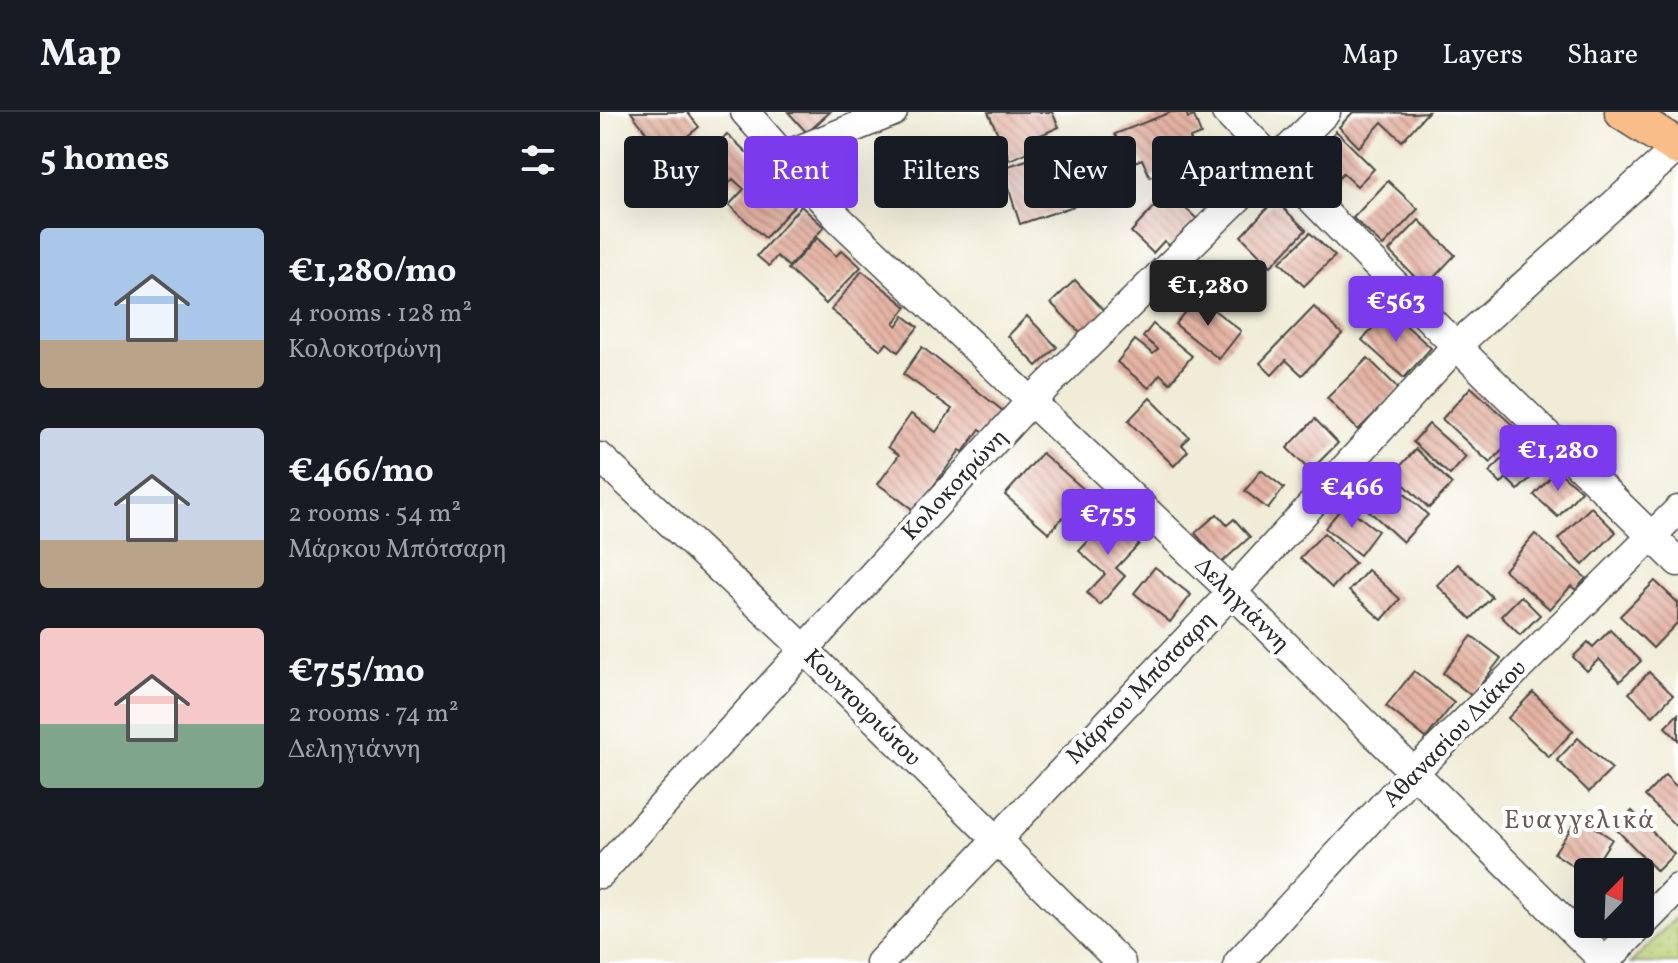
<!DOCTYPE html>
<meta charset="utf-8">
<style>
:root{--surface:#171b24;--page:#20242c;--text:#f1f3f6;--muted:#9ea1a6;--line:#363941;--accent:#7c3aed}
body{margin:0;font-family:Vollkorn,serif;background:var(--page);color:var(--text);height:100vh;display:flex;flex-direction:column;font-size:30px;white-space:nowrap}
*{box-sizing:border-box;margin:0}
p{font-size:26px;color:var(--muted)}
.icon{flex:none;width:44px;height:44px;fill:none;stroke:currentColor;stroke-width:2;stroke-linecap:round;stroke-linejoin:round}
.map{position:relative;flex:1;overflow:hidden}
.drawer{display:flex;flex-direction:column;background:var(--surface);width:600px}
.drawer>*{flex:none}
.banner{position:absolute;left:24px;top:24px;width:760px;height:72px;display:flex;gap:16px}
.needle{width:52px;rotate:23deg}
.controls{position:absolute;left:974px;top:746px;display:grid;gap:16px}
.controls a{display:grid;place-items:center;width:80px;height:80px;border-radius:8px;background:var(--surface);box-shadow:0 8px 32px #0002;font-size:40px}
.price{position:absolute;translate:-50% -68px;padding:0 18px;border-radius:8px;background:var(--accent);color:#fff;font-size:26px;line-height:52px;filter:drop-shadow(0 2px 4px #0008)}
.price::after{content:'';position:absolute;left:50%;top:48px;width:24px;height:18px;margin-left:-12px;background:inherit;clip-path:polygon(0 0,100% 0,50% 100%)}
.price.current{background:#222;color:#fff}
ul{padding:0;list-style:none}
li{display:flex;align-items:center;gap:24px;height:200px;padding:0 40px}
li span{display:grid;place-items:center;flex:none;width:224px;height:160px;border-radius:8px;color:#555}
li>.icon{margin-inline-start:auto}
span .icon{width:96px;height:96px;fill:#fffc;stroke-width:1}
li b{font-size:34px}
h2{display:flex;justify-content:space-between;align-items:center;height:96px;padding:0 40px;font-size:34px}
.chip{padding:0 28px;border-radius:8px;background:var(--surface);box-shadow:0 8px 32px #0002;font-size:28px;line-height:72px}
.chip.current{background:var(--accent);color:#fff}
header{display:flex;align-items:center;gap:48px;box-sizing:border-box;height:112px;padding:0 40px;background:var(--surface);border-bottom:2px solid var(--line)}
header strong{font-size:38px}
nav{display:flex;gap:44px;margin-inline-start:auto;font-size:28px}
main{display:flex;flex:1;min-height:0}
.map>svg:first-child{display:block}
</style>
<header>
<strong>Map</strong>
<nav><a>Map</a><a>Layers</a><a>Share</a></nav>
</header>
<main>
<section class="drawer">
<h2>5 homes<svg class="icon" aria-label="filters" viewBox="0 0 24 24"><path d="M4 7h16M4 17h16"/><circle cx="9" cy="7" r="2"/><circle cx="15" cy="17" r="2"/></svg></h2>
<ul>
<li><span style="background:linear-gradient(#a9c7e8 70%,#b9a48a 0)"><svg class="icon" aria-label="home" viewBox="0 0 24 24"><path d="M3 11l9-7 9 7M6 9v11h12V9"/></svg></span><div><b>€1,280/mo</b><p>4 rooms · 128 m²</p><p>Κολοκοτρώνη</p></div></li>
<li><span style="background:linear-gradient(#c9d6e8 70%,#b9a48a 0)"><svg class="icon" aria-label="home" viewBox="0 0 24 24"><path d="M3 11l9-7 9 7M6 9v11h12V9"/></svg></span><div><b>€466/mo</b><p>2 rooms · 54 m²</p><p>Μάρκου Μπότσαρη</p></div></li>
<li><span style="background:linear-gradient(#f6c9c9 60%,#7fa58c 0)"><svg class="icon" aria-label="home" viewBox="0 0 24 24"><path d="M3 11l9-7 9 7M6 9v11h12V9"/></svg></span><div><b>€755/mo</b><p>2 rooms · 74 m²</p><p>Δεληγιάννη</p></div></li>
</ul>
</section>
<div class="map">
<svg width="1078" height="851" viewBox="0 0 1078 851">
<defs>
<pattern id="green-dots" width="8" height="8" patternUnits="userSpaceOnUse" patternTransform="scale(2)"><rect width="8" height="8" fill="#bed478"/><path d="M2 2h.1M6 6h.1" fill="none" stroke="#a3b668" stroke-width="1.8" stroke-linecap="round"/></pattern>
<pattern id="building-back-hatch" width="6" height="6" patternUnits="userSpaceOnUse" patternTransform="scale(2)"><rect width="6" height="6" fill="#e5b4a4"/><path d="M-1 5l2 2M0 0l6 6M5-1l2 2" fill="none" stroke="#ba9386"/></pattern>
</defs>
<rect width="100%" height="100%" fill="#fff"/>
<filter id="ink" filterUnits="userSpaceOnUse"><feTurbulence type="fractalNoise" baseFrequency=".0125" numOctaves="2"/><feDisplacementMap in="SourceGraphic" scale="16" xChannelSelector="R" yChannelSelector="G"/><feConvolveMatrix kernelMatrix="1 2 1 2 8 2 1 2 1" color-interpolation-filters="sRGB"/></filter>
<filter id="wash" filterUnits="userSpaceOnUse"><feTurbulence type="fractalNoise" baseFrequency=".006" numOctaves="4" result="noise"/><feDisplacementMap in="SourceGraphic" scale="32" xChannelSelector="R" yChannelSelector="G"/><feGaussianBlur stdDeviation="1.8" result="paint"/><feColorMatrix in="noise" values="0 0 0 0 0 0 0 0 0 0 0 0 0 0 0 0 0 1.4 0 .05"/><feComposite in="paint" operator="in"/></filter>
<g filter="url(#wash)">
<rect width="100%" height="100%" fill="#f0ecd7"/>
<polygon fill="url(#green-dots)" stroke="#748052" stroke-width="2" points="1078,803 1078,851 1031,851"/>
<g id="blocks">
<g fill="url(#building-back-hatch)">
<polygon points="31,0 87,0 99,15 63,43"/>
<polygon points="188,0 230,0 207,21"/>
<polygon points="388,0 452,0 459,15 434,26 438,35 410,48"/>
<polygon points="571,0 586,0 588,6 594,4 601,22 590,26 598,46 550,65 542,47 527,53 515,22"/>
<polygon points="753,0 813,1 828,0 802,29 782,10 759,35 739,15"/>
<polygon points="736,19 774,57 757,74 743,61 729,76 704,52"/>
<polygon points="127,22 174,66 171,69 196,92 165,126 129,93 144,77 133,67 119,82 93,58"/>
<polygon points="458,38 477,93 420,112 402,56"/>
<polygon points="788,69 818,97 783,134 753,106"/>
<polygon points="568,80 597,107 571,135 564,129 553,141 531,120"/>
<polygon points="675,88 706,118 671,154 641,124"/>
<polygon points="201,94 224,115 189,155 177,144 169,154 157,144"/>
<polygon points="819,108 855,143 825,175 789,139"/>
<polygon points="710,121 735,144 704,174 680,150"/>
<polygon points="217,126 236,144 242,138 261,155 226,192 188,157"/>
<polygon points="262,159 307,195 294,211 297,214 304,204 318,215 298,240 287,231 281,238 231,198"/>
<polygon points="475,168 508,203 484,225 451,191"/>
<polygon points="597,185 641,219 619,247 575,212"/>
<polygon points="714,195 742,222 702,263 686,248 672,263 660,251"/>
<polygon points="789,198 831,236 804,266 762,228"/>
<polygon points="427,204 457,235 437,254 408,224"/>
<polygon points="553,212 592,244 570,271 560,262 549,276 517,250 535,228 553,242 558,237 543,225"/>
<polygon points="322,235 403,299 387,322 380,317 363,340 360,338 315,399 278,372 299,343 288,335 311,302 336,320 352,297 303,262"/>
<polygon points="768,246 799,277 758,318 727,286"/>
<polygon points="871,275 920,320 890,351 842,307"/>
<polygon points="550,286 589,325 582,333 588,339 574,354 528,309"/>
<polygon points="715,307 738,331 710,359 687,336"/>
<polygon points="829,312 866,345 850,363 813,330"/>
<polygon points="926,325 948,349 918,378 906,366 901,372 889,360"/>
<polygon points="816,337 852,372 829,396 793,362"/>
<polygon points="442,341 486,379 449,421 405,383"/>
<polygon points="661,358 684,376 668,397 645,379"/>
<polygon points="957,358 981,379 958,405 934,383"/>
<polygon points="783,362 828,403 803,430 758,389"/>
<polygon points="744,393 778,419 760,443 725,416"/>
<polygon points="991,395 1016,420 983,453 958,427"/>
<polygon points="617,402 627,413 634,407 650,425 621,451 595,421"/>
<polygon points="510,406 539,432 516,456 525,464 500,493 487,481 505,462 479,439"/>
<polygon points="724,421 755,451 732,476 700,446"/>
<polygon points="935,422 986,466 976,478 971,474 950,497 904,458"/>
<polygon points="858,452 892,485 871,507 837,473"/>
<polygon points="555,455 591,483 570,510 534,481"/>
<polygon points="768,458 800,487 782,508 749,479"/>
<polygon points="1055,469 1078,491 1078,510 1053,536 1020,504"/>
<polygon points="921,484 940,503 920,523 901,504"/>
<polygon points="1010,518 1041,549 1020,569 999,547 987,559 973,545 988,530 993,535"/>
<polygon points="872,524 901,546 872,584 843,561"/>
<polygon points="814,559 854,591 826,626 786,594"/>
<polygon points="1049,560 1073,583 1053,604 1029,581"/>
<polygon points="933,580 973,619 949,645 908,606"/>
<polygon points="1078,602 1078,628 1065,615"/>
<polygon points="978,626 1012,657 989,680 957,648"/>
<polygon points="1065,663 1078,676 1078,716 1045,684"/>
<polygon points="1032,699 1074,742 1057,759 1015,716"/>
<polygon points="979,705 1012,727 988,764 954,741"/>
</g>
</g>
</g>
<g filter="url(#ink)">
<use href="#blocks" fill-opacity="0" stroke="#494845" stroke-width="2"/>
<g fill="none" stroke-linecap="round" stroke-linejoin="round">
<defs>
<g id="minor">
<polyline points="145,0 239,107 632,480 1005,850"/>
<polyline points="626,0 842,220 1078,450"/>
<polyline points="181,45 293,0"/>
<polyline points="0,345 190,523 521,851"/>
<polyline points="0,762 430,290 726,0"/>
<polyline points="280,851 632,480 856,234 1078,35"/>
<polyline points="638,851 812,662 1078,398"/>
<polyline points="1004,851 1078,776"/>
</g>
<polyline id="major" points="1023,0 1078,35"/>
</defs>
<use href="#minor" stroke="#494845" stroke-width="31"/>
<use href="#major" stroke="#494845" stroke-width="39"/>
<use href="#minor" stroke="#fff" stroke-width="28"/>
<use href="#major" stroke="#f8bd89" stroke-width="36"/>
</g>
</g>
<g text-anchor="middle" stroke-width="8" stroke-linejoin="round" paint-order="stroke">
<g font-size="24" fill="#2b2b2b" stroke="#fff">
<text transform="translate(354 372) rotate(-47)" y="8">Κολοκοτρώνη</text>
<text transform="translate(643 492) rotate(45)" y="8">Δεληγιάννη</text>
<text transform="translate(540 575) rotate(-46)" y="8">Μάρκου Μπότσαρη</text>
<text transform="translate(263 595) rotate(45)" y="8">Κουντουριώτου</text>
<text transform="translate(854 621) rotate(-46)" y="8">Αθανασίου Διάκου</text>
</g>
<g font-size="26" letter-spacing="2" fill="#6c5b55" stroke="#fff">
<text x="980" y="716">Ευαγγελικά</text>
</g>
</g>
</svg>
<div class="controls">
<a><svg class="needle" viewBox="-14 -14 28 28"><path d="M0-13l5 13h-10z" fill="#e53935"/><path d="M0 13l5-13h-10z" fill="#9ea1a6"/></svg></a>
</div>
<b class="price current" style="left:608px;top:216px">€1,280</b>
<b class="price" style="left:796px;top:232px">€563</b>
<b class="price" style="left:958px;top:381px">€1,280</b>
<b class="price" style="left:752px;top:418px">€466</b>
<b class="price" style="left:508px;top:445px">€755</b>
<div class="banner">
<a class="chip">Buy</a>
<a class="chip current">Rent</a>
<a class="chip">Filters</a>
<a class="chip">New</a>
<a class="chip">Apartment</a>
</div>
</div>
</main>
